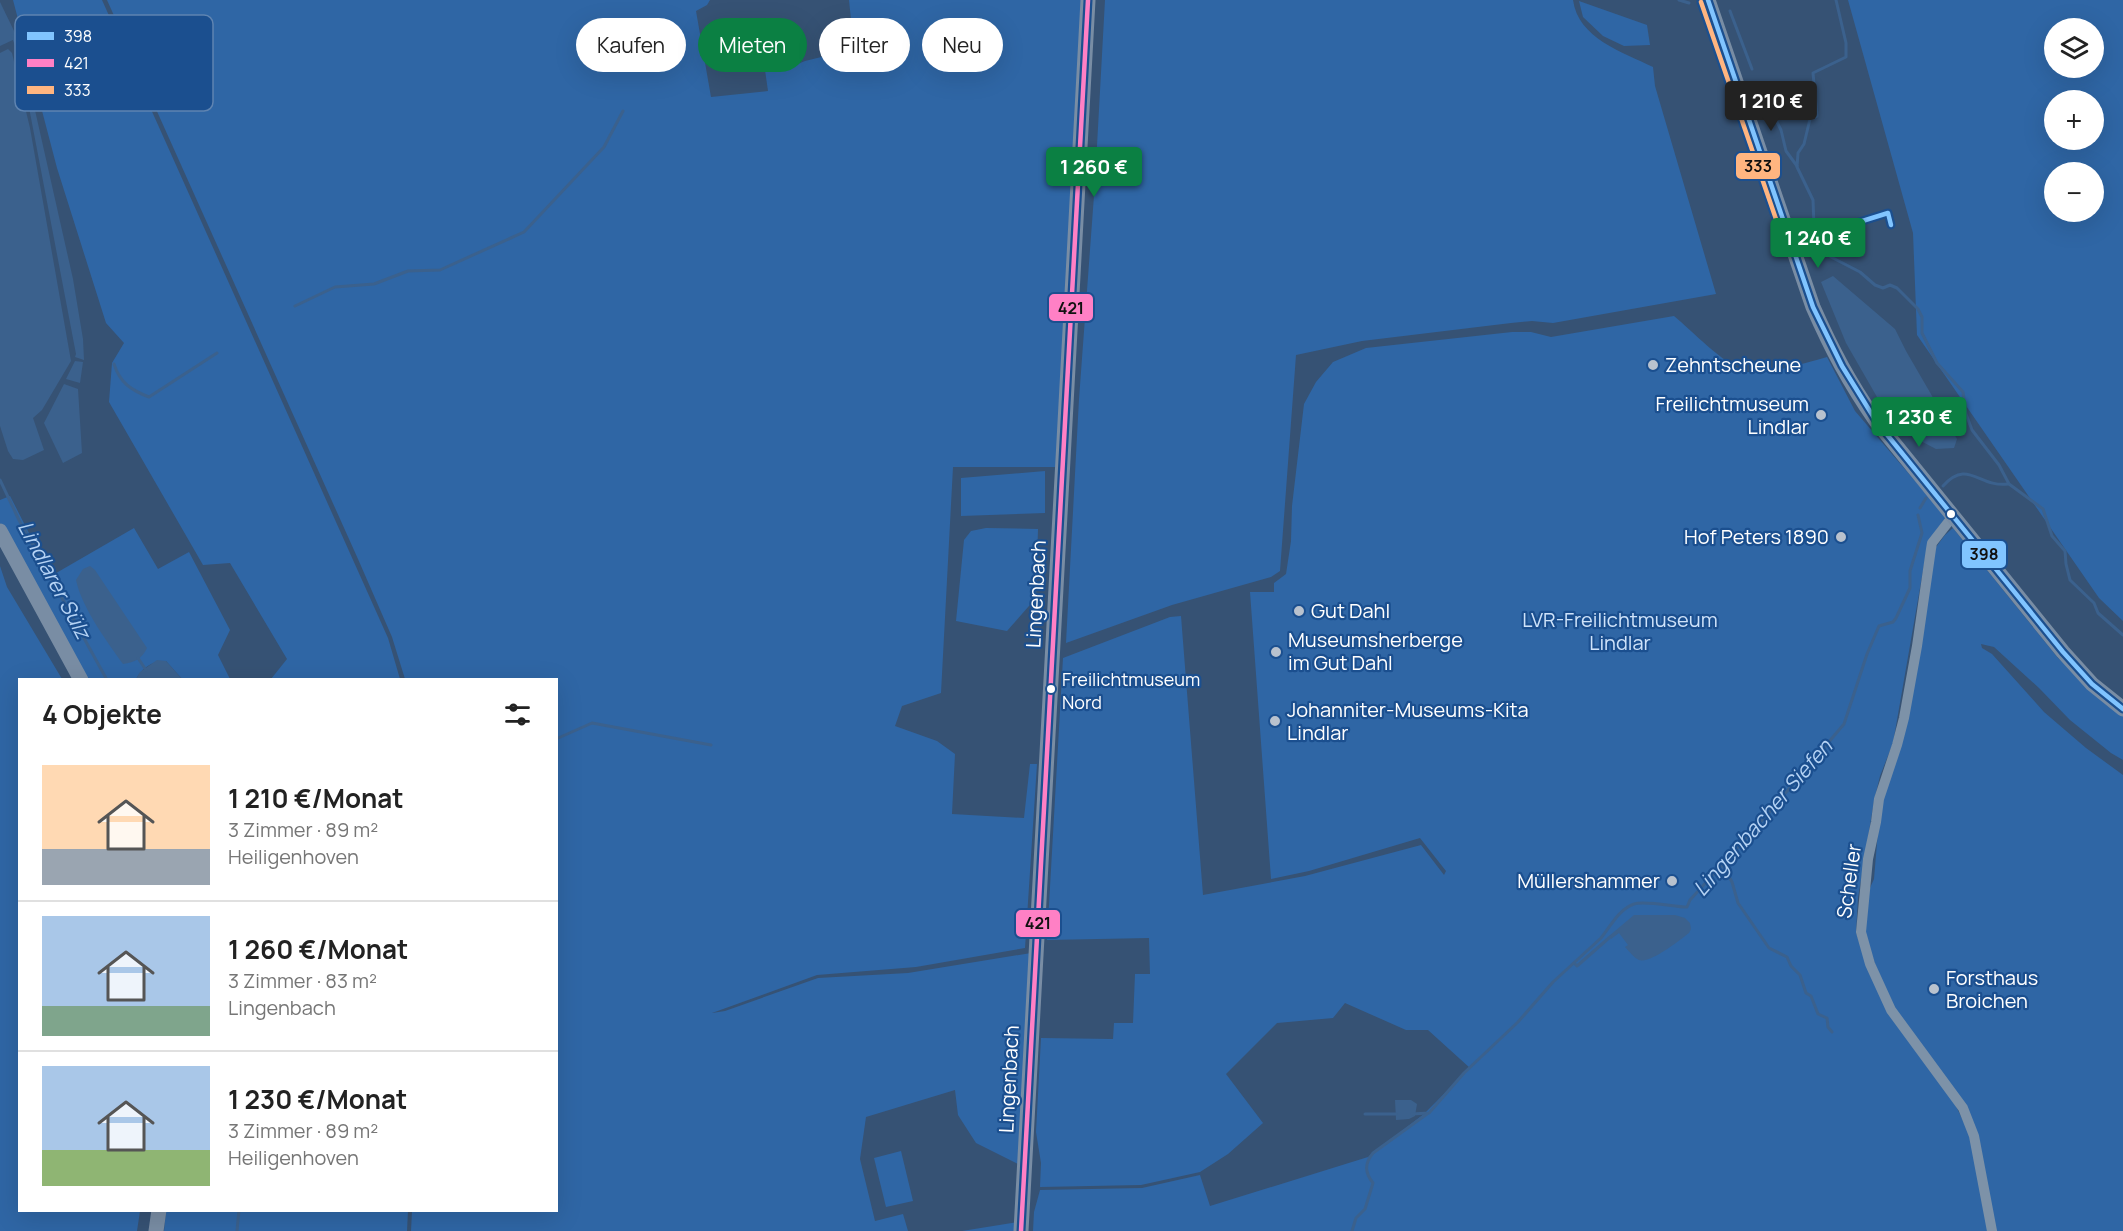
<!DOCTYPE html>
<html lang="de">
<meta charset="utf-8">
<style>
:root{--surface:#fff;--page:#f6f6f6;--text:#222;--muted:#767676;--line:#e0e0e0;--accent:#0b8043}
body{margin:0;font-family:Manrope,sans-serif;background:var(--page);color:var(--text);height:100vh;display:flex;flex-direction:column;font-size:22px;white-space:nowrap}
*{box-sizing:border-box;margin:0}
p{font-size:20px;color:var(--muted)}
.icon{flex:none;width:33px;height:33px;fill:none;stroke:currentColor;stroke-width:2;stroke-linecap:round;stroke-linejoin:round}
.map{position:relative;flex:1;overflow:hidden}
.panel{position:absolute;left:18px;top:678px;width:540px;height:534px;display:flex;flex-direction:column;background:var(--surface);border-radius:0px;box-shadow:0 6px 24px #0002}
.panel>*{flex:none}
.guide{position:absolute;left:576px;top:18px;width:570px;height:54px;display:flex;gap:12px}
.buttons{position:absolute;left:2044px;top:18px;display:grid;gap:12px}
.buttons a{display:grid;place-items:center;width:60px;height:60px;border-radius:50%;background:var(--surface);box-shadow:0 6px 24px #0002;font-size:30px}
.price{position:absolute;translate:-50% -51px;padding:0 14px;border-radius:6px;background:var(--accent);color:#fff;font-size:20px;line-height:39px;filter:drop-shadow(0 2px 3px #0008)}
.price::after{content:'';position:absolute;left:50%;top:36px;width:18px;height:14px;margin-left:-9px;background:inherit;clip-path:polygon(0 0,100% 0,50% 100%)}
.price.active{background:#222;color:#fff}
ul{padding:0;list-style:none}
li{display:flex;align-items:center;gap:18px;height:150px;padding:0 24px}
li+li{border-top:2px solid var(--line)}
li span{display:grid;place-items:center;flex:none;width:168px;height:120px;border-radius:0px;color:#555}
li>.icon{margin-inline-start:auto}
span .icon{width:72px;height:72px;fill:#fffc;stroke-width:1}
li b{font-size:26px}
h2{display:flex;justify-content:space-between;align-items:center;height:72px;padding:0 24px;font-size:26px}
.pill{padding:0 21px;border-radius:27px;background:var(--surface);box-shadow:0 6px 24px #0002;font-size:21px;line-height:54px}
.pill.active{background:var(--accent);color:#fff}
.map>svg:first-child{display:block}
</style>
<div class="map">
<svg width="2123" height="1231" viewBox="0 0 2123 1231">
<rect width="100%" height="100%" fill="#365274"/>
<g fill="#2f66a5" fill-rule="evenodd">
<polygon points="13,0 102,0 388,638 400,679 271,679 287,659 230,563 203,565 109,402 112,363 124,343 106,323 57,168"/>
<polygon points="107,0 710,0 707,5 696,11 711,97 768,91 765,70 781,71 805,61 854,49 849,0 1084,0 1060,467 953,467 941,693 902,706 895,726 937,741 955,754 952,814 1024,818 1030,764 1037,764 1025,948 916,967 817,975 712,1013 725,1011 818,978 908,973 1031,953 1020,1165 976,1143 958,1115 955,1090 866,1117 860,1159 875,1221 903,1214 908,1231 411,1231 412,1211 556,1210 556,680 405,679 392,637 358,559"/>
<path d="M1105,0h468c5,38 49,52 80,67l2,19 61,208 -163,29 -21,-2 -21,2 -149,18 -66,14 -16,216 -9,6 -99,28 -106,38 13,-244 16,-217z"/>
<path d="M1848,0h275v621l-24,-23 -182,-263 -4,-102zM2094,28v40h-39v-40zM2094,100v40h-39v-40zM2055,172h39v40h-39z"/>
<polygon points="1579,1 1647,25 1650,45 1624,46 1603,36 1583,17"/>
<path d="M1674,316c18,15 49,47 70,55 17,6 65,-9 83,-14l28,54 91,106 -18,25 -35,201 -13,33 -6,25 -16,97 -2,34 11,34 87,136 16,33 21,96h-958l1,-19 6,-22 102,-2 58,-13 10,31 158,-49 56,-43 46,-46 -42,-38h-22l-61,-27 -12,15 -56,5 -51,51 37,49 -35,31 -28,18 -59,13 -101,2 1,-24 -5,-31 5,-94 72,1 1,-16h19l2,-49h15l-1,-36 -102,2 16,-282 107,-41 11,-1 22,279 102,-19 116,-31 23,30 2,-4 -26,-33 -111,33 -38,8 -21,-287h24v-9l12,-9 5,-33 1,-35 12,-102 12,-22 17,-20 33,-14 146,-16h19l20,5z"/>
<polygon points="1045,471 1045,513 961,516 961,478"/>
<path d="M10,496l41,80 83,-48 24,41 31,-17 41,78 -12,25 12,24h-48l-16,-18c-13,-1 -24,7 -30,18h-50l-22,-36 -64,-120v-23z"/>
<polygon points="986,528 1038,529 1036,598 1007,631 956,621 964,540 971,531"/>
<polygon points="1953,528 2058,658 2123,715 2123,760 2111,753 2070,720 2039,688 1994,647 1981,644 1982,648 1992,654 2044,712 2086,748 2123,775 2123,1231 1994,1231 1964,1105 1895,1010 1875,964 1864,932 1865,899 1874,879 1879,819 1936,547 1945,535"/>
<polygon points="0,566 7,587 62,679 20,680 20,1210 140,1211 137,1231 0,1231"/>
<polygon points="901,1151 913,1201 886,1207 874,1158"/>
<polygon points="166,1211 408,1211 407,1231 164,1231"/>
<polygon points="1018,1222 1018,1231 962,1231"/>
</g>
<g fill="#3b618d">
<polygon points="0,2 16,35 15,39 0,46"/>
<polygon points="21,48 73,279 83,339 84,360 75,357 76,354 27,97 15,50"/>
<polygon points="8,49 12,53 30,128 71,361 42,410 33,418 44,450 23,460 13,459 8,451 0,426 0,53"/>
<polygon points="1833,276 1895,329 1906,351 1957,439 1954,448 1936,449 1913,437 1877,397 1846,343 1821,282"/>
<polygon points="75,361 83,362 80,383 66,379"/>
<polygon points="64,384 78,389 82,453 63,463 44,423"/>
<path d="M90,566l5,4 52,78c-5,11 -12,14 -24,16 -17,-24 -41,-56 -47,-84l7,-11z"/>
<polygon points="157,660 166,661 182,679 136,679 140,672"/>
<path d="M1634,915h41l10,3 5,5 1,6 -2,4c-9,7 -39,31 -50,27 -5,-2 -10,-9 -14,-13l3,-2 -9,-12 -8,6 -2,-3z"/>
<polygon points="1395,1100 1411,1100 1417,1104 1415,1116 1409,1119 1396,1120"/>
</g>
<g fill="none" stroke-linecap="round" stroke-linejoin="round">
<g stroke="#3b618d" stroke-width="3">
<polyline points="1679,0 1689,3"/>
<polyline points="1836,0 1846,43 1846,57 1813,73 1817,116 1810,119 1804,144 1798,153 1797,167 1813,200 1814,226 1822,248 1831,257 1860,272 1875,285 1883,288 1890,285 1897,288 1918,309 1922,317 1922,333 1937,363 1963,392 1966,414 1972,430 1999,465 2009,484 2043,509 2052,536 2065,551 2066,564 2070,580 2094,603 2098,613 2123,635"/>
<polyline points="1730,11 1752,69"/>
<polyline points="13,36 19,52"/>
<polyline points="1776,120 1781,130 1786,151 1797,166"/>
<polyline points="295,306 335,287 374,284 408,271 440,270 524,232 604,147 623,111"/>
<path d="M114,364c6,19 17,26 35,33l68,-44"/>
<polyline points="0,480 19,520 107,680"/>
<path d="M1943,486c25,-28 36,2 65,-2"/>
<polyline points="1920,508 1926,498"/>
<polyline points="138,658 146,670"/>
<polyline points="556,739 592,723 711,745"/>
<polyline points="1722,864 1732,882 1738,903 1769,948 1787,957 1791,966 1800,975 1806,993 1811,996 1818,1014 1827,1018 1828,1027 1832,1032"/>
<polyline points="1574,963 1577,966 1610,937"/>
<polyline points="1365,1114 1396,1114"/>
<path d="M1412,1114l17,-1 35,-40 54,-51 35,-40 48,-44c9,-11 18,-29 33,-34 10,-4 41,3 53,3l3,-7 76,-84 78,-92 23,-70 12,-28 14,-4 3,-4 14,-30v-17l12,-38 -4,-18"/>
<polyline points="237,1231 239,1210"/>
<path d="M1352,1231l4,-13 9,-9 8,-26c-8,-10 -9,-19 0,-30l54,-39"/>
</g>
<polyline stroke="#7d92a8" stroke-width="10" points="1953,516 1932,543 1931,549 1917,646 1904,718 1897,745 1879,799 1876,822 1868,859 1861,932 1870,964 1891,1010 1963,1108 1974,1136 1992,1231"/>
<g stroke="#798da4" stroke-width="15">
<path d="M1708,0l105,307c19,43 36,75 63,114l187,231 29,32 31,25"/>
<polyline points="0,531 81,680"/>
<polyline points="156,1231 159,1210"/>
<polyline points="1021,1231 1088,0"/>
</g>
<defs>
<g id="bus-1">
<polyline points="1708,0 1813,307 1842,366 1876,421 2063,652 2092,684 2123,709"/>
<polyline points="1792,243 1888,213 1891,225"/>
</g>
<polyline id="bus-2" points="1021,1231 1088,0"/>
<g id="bus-3">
<polyline points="1701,2 1785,245"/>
<polyline points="1794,250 1846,234"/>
</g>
</defs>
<use href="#bus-1" stroke="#1b4f8f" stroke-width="9"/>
<use href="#bus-2" stroke="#1b4f8f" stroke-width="9"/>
<use href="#bus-3" stroke="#1b4f8f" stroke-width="9"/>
<use href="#bus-1" stroke="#80c4ff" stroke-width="4.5"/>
<use href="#bus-2" stroke="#ff80c5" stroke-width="4.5"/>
<use href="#bus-3" stroke="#ffb580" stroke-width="4.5"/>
</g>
<g fill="#b9c2ce" stroke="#1b4f8f" stroke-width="2">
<circle cx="1653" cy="365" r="6"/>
<circle cx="1821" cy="415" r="6"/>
<circle cx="1841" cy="537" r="6"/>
<circle cx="1299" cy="611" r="6"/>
<circle cx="1276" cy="652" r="6"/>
<circle cx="1275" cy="721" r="6"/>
<circle cx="1672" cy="881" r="6"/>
<circle cx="1934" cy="989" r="6"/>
</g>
<g fill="#fff" stroke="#1b4f8f" stroke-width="2">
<circle cx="1951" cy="514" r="5"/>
<circle cx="1051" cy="689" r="5"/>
</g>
<g text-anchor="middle" stroke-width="4.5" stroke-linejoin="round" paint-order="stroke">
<g font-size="18" fill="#fff" stroke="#1b4f8f" text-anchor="start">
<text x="1062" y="686">Freilichtmuseum<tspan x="1062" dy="23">Nord</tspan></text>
</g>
<g font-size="20" fill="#fff" stroke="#1b4f8f" text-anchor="start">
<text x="1665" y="372">Zehntscheune</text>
<text x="1809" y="411" text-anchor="end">Freilichtmuseum<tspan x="1809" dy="23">Lindlar</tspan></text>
<text x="1829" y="544" text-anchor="end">Hof Peters 1890</text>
<text x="1311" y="618">Gut Dahl</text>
<text x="1288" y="647">Museumsherberge<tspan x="1288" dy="23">im Gut Dahl</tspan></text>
<text x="1287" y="717">Johanniter-Museums-Kita<tspan x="1287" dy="23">Lindlar</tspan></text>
<text x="1660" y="888" text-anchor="end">Müllershammer</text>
<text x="1946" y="985">Forsthaus<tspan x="1946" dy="23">Broichen</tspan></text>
</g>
<g font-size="20" fill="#fff" stroke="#1b4f8f">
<text transform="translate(1036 594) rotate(-87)" y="7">Lingenbach</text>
<text transform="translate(1849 881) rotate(-82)" y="7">Scheller</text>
<text transform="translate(1009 1079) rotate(-87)" y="7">Lingenbach</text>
</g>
<g font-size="20" fill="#cfe3fa" stroke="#1b4f8f">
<text x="1620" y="627">LVR-Freilichtmuseum<tspan x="1620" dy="23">Lindlar</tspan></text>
</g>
<g font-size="21" font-style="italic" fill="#b5d3f5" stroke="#1b4f8f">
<text transform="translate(54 580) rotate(62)" y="7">Lindlarer Sülz</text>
<text transform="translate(1763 818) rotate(-49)" y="7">Lingenbacher Siefen</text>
</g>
</g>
<rect x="15" y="15" width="198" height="96" rx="9" fill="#1b4f8f" stroke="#5f84b1" stroke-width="1.5"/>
<rect x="27" y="32" width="27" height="8" fill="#80c4ff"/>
<rect x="27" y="59" width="27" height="8" fill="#ff80c5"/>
<rect x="27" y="86" width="27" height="8" fill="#ffb580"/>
<g font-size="16" fill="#fff">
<text x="64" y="42">398</text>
<text x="64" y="69">421</text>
<text x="64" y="96">333</text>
</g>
<g stroke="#1b4f8f" stroke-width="2">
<rect x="1735" y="152" width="46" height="28" rx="6" fill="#ffb580"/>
<rect x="1048" y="293" width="46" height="29" rx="6" fill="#ff80c5"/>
<rect x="1961" y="540" width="46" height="29" rx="6" fill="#80c4ff"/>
<rect x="1015" y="909" width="46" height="29" rx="6" fill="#ff80c5"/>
</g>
<g font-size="16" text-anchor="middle" font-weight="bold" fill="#111">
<text x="1758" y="172">333</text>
<text x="1071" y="314">421</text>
<text x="1984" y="560">398</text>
<text x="1038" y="929">421</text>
</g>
</svg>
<div class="buttons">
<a><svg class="icon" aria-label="layers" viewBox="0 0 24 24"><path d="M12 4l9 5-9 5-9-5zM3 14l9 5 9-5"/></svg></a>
<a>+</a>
<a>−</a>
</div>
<b class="price active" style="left:1771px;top:132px">1 210 €</b>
<b class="price" style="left:1094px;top:198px">1 260 €</b>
<b class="price" style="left:1818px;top:269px">1 240 €</b>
<b class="price" style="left:1919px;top:448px">1 230 €</b>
<div class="guide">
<a class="pill">Kaufen</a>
<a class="pill active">Mieten</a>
<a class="pill">Filter</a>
<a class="pill">Neu</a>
</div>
<section class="panel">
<h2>4 Objekte<svg class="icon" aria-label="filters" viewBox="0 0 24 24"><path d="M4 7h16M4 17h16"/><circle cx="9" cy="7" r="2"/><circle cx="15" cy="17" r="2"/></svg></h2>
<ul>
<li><span style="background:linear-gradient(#ffd9b3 70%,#9aa5b1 0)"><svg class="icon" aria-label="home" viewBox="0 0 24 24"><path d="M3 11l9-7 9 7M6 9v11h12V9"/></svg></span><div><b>1 210 €/Monat</b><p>3 Zimmer · 89 m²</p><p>Heiligenhoven</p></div></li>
<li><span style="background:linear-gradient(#a9c7e8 75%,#7fa58c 0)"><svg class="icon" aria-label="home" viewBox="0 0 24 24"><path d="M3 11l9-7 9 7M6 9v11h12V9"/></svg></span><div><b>1 260 €/Monat</b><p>3 Zimmer · 83 m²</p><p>Lingenbach</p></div></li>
<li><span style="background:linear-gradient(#a9c7e8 70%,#8fb573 0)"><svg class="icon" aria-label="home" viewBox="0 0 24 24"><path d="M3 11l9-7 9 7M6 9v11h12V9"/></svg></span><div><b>1 230 €/Monat</b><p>3 Zimmer · 89 m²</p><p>Heiligenhoven</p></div></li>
</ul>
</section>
</div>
